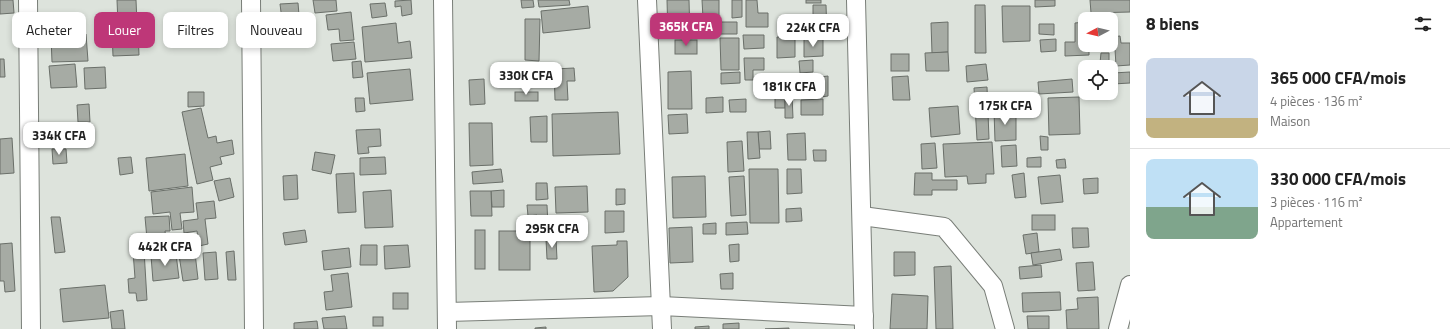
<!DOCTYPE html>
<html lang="fr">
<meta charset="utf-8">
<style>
:root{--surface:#fff;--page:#f6f6f6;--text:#222;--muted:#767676;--line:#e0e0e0;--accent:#be3778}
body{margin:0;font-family:"Titillium Web",sans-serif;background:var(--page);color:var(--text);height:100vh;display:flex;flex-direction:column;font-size:15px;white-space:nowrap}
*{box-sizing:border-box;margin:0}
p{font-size:13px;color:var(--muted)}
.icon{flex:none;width:22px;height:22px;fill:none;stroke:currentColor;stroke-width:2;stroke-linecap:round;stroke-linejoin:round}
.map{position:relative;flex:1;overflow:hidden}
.side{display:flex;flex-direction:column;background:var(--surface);width:320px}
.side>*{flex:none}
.hud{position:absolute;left:12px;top:12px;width:380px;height:36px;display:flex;gap:8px}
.needle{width:26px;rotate:263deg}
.controls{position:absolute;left:1078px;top:12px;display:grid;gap:8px}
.controls a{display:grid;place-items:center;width:40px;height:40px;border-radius:8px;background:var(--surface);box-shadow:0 2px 6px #0003;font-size:20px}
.price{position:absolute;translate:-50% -34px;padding:0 9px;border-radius:8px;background:#fff;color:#222;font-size:13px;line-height:26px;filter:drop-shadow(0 1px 2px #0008)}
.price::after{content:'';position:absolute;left:50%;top:24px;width:12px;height:9px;margin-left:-6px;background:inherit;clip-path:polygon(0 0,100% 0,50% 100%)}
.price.selected{background:var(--accent);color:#fff}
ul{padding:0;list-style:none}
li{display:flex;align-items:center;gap:12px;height:100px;padding:0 16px}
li+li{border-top:1px solid var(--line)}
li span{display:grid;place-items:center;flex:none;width:112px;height:80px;border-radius:8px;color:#555}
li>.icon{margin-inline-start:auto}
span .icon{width:48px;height:48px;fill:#fffc;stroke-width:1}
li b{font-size:17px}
h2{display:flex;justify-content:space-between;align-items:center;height:48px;padding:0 16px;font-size:17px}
.tag{padding:0 14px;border-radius:8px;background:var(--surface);box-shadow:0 2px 6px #0003;font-size:14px;line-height:36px}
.tag.selected{background:var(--accent);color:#fff}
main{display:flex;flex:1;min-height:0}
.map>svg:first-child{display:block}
</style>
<main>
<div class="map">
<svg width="1130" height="329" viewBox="0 0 1130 329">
<rect width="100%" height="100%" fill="#dde3dc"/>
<g fill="#a6aba4" stroke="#6a6f69">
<polygon points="0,0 13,0 14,13 0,14"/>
<polygon points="117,0 136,0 137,23 118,24"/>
<polygon points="313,0 336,0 337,11 315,13"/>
<polygon points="411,0 412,14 402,16 401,6 395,7 395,1"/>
<polygon points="521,0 533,0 534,7 522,8"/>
<polygon points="538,0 569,0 570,5 539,7"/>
<polygon points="667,0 689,0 690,37 668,37"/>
<polygon points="702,0 719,0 719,18 703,18"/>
<polygon points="732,0 742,0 742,17 732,18"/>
<polygon points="746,0 757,0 758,13 768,13 768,27 746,27"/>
<rect x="806" y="0" width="15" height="3"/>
<polygon points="1035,0 1055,0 1055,6 1035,7"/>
<polygon points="1090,0 1130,0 1130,12 1091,13"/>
<polygon points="298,3 300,27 283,28 280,4"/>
<polygon points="385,3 387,16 372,18 370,4"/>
<polygon points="813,5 826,5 827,35 813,35"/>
<polygon points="975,5 985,5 986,53 975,53"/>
<polygon points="588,6 590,28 543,33 541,11"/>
<polygon points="1002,6 1030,6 1030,41 1003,42"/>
<polygon points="351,12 354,40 340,41 339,29 328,30 326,15"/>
<polygon points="784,16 807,16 807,26 785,27"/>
<polygon points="525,19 540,19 539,61 525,60"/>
<polygon points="700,22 737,22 737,34 701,34"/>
<polygon points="948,22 948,52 932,53 931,23"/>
<polygon points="1085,22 1085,45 1089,45 1089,55 1065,56 1065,42 1075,42 1075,23"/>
<polygon points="396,23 398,43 410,41 412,58 365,62 362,27"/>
<polygon points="1039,24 1054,24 1054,35 1039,34"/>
<polygon points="138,30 139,55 113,56 112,31"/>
<polygon points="86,34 88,61 52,62 51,36"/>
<polygon points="743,35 764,35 764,48 744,49"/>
<polygon points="1120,36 1121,43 1130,43 1130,65 1116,66 1115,49 1110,50 1111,37"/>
<polygon points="777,37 795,37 795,57 777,58"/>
<polygon points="720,38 739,38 739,70 721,70"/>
<polygon points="804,39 823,39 823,56 804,57"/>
<polygon points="1056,39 1056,51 1041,52 1040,40"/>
<rect x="675" y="40" width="22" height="14"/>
<polygon points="354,42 356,59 333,61 331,44"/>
<polygon points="948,52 949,71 926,71 925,53"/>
<polygon points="1101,53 1109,53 1109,63 1100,63"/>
<rect x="891" y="54" width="18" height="17"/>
<polygon points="744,58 764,58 764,70 753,70 753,80 745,80"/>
<polygon points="0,59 4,59 5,77 0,77"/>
<polygon points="813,60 813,72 800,73 799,61"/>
<polygon points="361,61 363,77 353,78 352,62"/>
<polygon points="75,64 77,87 51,88 49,66"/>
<polygon points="986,64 988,80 967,82 966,66"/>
<polygon points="535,66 546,67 545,85 528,85 528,76 534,76"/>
<polygon points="105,67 106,88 85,89 84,68"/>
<polygon points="574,68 575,81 567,81 568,100 555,100 554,69"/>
<polygon points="410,69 413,100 370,104 367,73"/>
<polygon points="691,71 692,109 668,109 668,72"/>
<polygon points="740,72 740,83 721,84 721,73"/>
<polygon points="1130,72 1130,83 1113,84 1113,73"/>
<polygon points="828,76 828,96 821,97 820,77"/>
<polygon points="908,76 910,100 893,100 892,77"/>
<polygon points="484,79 485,104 470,105 469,80"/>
<polygon points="1072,79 1073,92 1039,94 1038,82"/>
<polygon points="987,87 989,139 977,140 974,88"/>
<polygon points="188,92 204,92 204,106 188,107"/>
<rect x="515" y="92" width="23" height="9"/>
<polygon points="785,95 785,108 775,108 775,96"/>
<polygon points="785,95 792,95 793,118 785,118"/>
<polygon points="723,97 723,112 706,113 706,98"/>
<polygon points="1079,97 1080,134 1049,135 1048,98"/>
<polygon points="355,98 364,98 365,111 356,112"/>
<polygon points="746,99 746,112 730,112 729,100"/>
<polygon points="823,99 823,115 801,115 801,100"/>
<polygon points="89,104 90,122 78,122 77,105"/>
<polygon points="958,106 960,134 931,137 929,108"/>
<polygon points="201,108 208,138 216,136 217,143 232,140 234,154 220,157 222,164 210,167 213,180 197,184 182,112"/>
<polygon points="994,111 1016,111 1016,140 995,141"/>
<polygon points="618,112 620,154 553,156 552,114"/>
<polygon points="687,114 688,133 669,134 668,115"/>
<polygon points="547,116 547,142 531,142 530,117"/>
<polygon points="469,123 492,123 493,165 470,166"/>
<polygon points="380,129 381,146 368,147 369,153 358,154 356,130"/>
<polygon points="770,131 771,149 759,149 758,132"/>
<polygon points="747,132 758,132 760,158 748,159"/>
<polygon points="805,133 806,160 788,160 787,134"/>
<polygon points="1040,136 1048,137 1048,150 1041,150"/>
<polygon points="12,138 14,173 0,174 0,139"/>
<polygon points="742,141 744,171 728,172 727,142"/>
<polygon points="992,142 994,174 986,174 986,183 968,184 967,176 945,177 943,144"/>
<polygon points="935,143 937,168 922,169 921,144"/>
<polygon points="1016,145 1017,166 1002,167 1001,146"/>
<polygon points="52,149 66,149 67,163 53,164"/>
<polygon points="813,150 826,150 826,161 814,161"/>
<polygon points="315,152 335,155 331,174 312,170"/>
<polygon points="185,154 188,186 149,191 146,158"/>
<polygon points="131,157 133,173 120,175 118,158"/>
<polygon points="385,157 386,174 360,175 360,158"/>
<polygon points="1041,157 1041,167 1027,167 1027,158"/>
<polygon points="1065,159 1066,168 1057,168 1056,160"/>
<polygon points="501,169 503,182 473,184 472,172"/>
<polygon points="749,169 778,169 779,223 750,223"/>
<polygon points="787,169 801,169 802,193 787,194"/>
<polygon points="354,173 356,212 338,213 336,174"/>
<polygon points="915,173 932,173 932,180 957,180 957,190 932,190 932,195 914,195"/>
<polygon points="1024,173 1026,197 1015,198 1012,175"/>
<polygon points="297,175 298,199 284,200 283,176"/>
<polygon points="1060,175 1063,202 1041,204 1038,177"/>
<polygon points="705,176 706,217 673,218 672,177"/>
<polygon points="744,176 746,215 731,216 729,177"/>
<polygon points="230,178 234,197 219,201 214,181"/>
<polygon points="1098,178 1098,193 1084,194 1083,179"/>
<polygon points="536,183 547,183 548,199 536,200"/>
<polygon points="587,186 588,212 556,213 555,187"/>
<polygon points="192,187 194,212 180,213 182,229 172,230 170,212 153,214 151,192"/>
<polygon points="616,189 625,189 625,204 616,205"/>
<polygon points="391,190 393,227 365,228 363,192"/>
<polygon points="504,190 504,207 492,207 491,191"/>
<polygon points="470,191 491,191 492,216 471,216"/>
<polygon points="214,201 216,218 205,219 208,244 199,246 197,231 184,233 183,221 198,219 196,203"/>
<polygon points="527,205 547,205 548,226 537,226 537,215 528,216"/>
<polygon points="801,208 802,221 786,222 786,209"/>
<polygon points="605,211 624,211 624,232 605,233"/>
<rect x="1032" y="215" width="23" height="15"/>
<polygon points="169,216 170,231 165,231 166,241 156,242 157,250 148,250 145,217"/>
<polygon points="51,217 60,217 65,252 55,253"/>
<polygon points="747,222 748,234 726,235 726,223"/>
<polygon points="716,223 716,234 703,234 703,224"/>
<polygon points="692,227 693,262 670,263 669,228"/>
<polygon points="1072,228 1088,228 1089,247 1073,248"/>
<polygon points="305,230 307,242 285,245 283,233"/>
<rect x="475" y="230" width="10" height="39"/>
<rect x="499" y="231" width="31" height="39"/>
<polygon points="1037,233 1039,252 1026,254 1023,235"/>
<polygon points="546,239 556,239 557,259 547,259"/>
<polygon points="617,241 627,241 628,277 613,291 594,292 592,246 617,245"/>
<polygon points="12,243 15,291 5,292 4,281 0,281 0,244"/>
<polygon points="739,244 739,261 730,262 729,245"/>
<polygon points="361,245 377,245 377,265 360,265"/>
<polygon points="408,245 410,267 385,269 384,246"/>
<polygon points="349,248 351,267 324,270 322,251"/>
<polygon points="1060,249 1062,260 1033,265 1031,253"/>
<polygon points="144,250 147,300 137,301 136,293 129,293 128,279 135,278 133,251"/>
<polygon points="234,251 236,280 228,280 226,252"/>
<polygon points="216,252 218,279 205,280 203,253"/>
<polygon points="894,252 915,252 915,275 894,276"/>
<polygon points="195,253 198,279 183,281 179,255"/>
<polygon points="176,254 179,278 153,281 151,256"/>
<polygon points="1093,262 1095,290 1078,291 1076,263"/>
<polygon points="1041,265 1042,277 1020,279 1019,267"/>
<polygon points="951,266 953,329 936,329 934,267"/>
<polygon points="348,273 352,307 326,310 324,292 333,291 331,275"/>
<polygon points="733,273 733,289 721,289 720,274"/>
<polygon points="105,285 109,318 63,322 60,289"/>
<polygon points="1060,292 1061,310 1023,312 1022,293"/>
<rect x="393" y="293" width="15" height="16"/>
<polygon points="892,294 928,296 927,329 890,329"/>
<polygon points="1098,297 1099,329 1067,329 1066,310 1078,309 1077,298"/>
<polygon points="123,310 125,329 112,329 110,312"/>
<polygon points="345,316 347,329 324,329 322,318"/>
<polygon points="1027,316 1049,316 1049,329 1028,329"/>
<rect x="373" y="317" width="10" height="9"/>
<polygon points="317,321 318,329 294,329 294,323"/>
<polygon points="739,323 739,329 723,329 723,324"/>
<polygon points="709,326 709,329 695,329 695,327"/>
<polygon points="546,327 546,329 535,329 535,328"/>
<polygon points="789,328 789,329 765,329"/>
</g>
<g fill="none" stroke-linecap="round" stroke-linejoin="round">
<defs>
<g id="street">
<polyline points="28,0 31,329"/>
<polyline points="251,0 254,329"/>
<polyline points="443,0 447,329"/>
<polyline points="647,0 662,329"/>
<polyline points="856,0 864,329"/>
<polyline points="862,216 944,227 993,286 1005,329"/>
<polyline points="447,312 661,306 864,316"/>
<polyline points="1118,329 1130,285"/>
</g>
</defs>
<use href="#street" stroke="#797e78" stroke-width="20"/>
<use href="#street" stroke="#fff" stroke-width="18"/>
</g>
</svg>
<div class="controls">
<a><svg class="needle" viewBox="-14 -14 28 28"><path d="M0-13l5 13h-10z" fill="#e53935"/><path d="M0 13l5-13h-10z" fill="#767676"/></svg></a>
<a><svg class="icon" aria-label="locate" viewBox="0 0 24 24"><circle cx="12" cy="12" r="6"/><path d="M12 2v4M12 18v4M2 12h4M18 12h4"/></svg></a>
</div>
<b class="price selected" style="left:686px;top:47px">365K CFA</b>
<b class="price" style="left:813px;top:48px">224K CFA</b>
<b class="price" style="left:526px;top:96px">330K CFA</b>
<b class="price" style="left:789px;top:107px">181K CFA</b>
<b class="price" style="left:1005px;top:126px">175K CFA</b>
<b class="price" style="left:59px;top:156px">334K CFA</b>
<b class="price" style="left:552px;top:249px">295K CFA</b>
<b class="price" style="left:165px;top:267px">442K CFA</b>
<div class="hud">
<a class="tag">Acheter</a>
<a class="tag selected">Louer</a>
<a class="tag">Filtres</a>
<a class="tag">Nouveau</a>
</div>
</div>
<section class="side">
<h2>8 biens<svg class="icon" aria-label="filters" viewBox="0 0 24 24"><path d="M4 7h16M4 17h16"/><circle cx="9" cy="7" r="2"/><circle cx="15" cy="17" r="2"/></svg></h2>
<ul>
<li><span style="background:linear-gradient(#c9d6e8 75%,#c2b280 0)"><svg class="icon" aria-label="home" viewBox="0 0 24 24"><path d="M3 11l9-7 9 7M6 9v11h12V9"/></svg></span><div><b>365 000 CFA/mois</b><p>4 pièces · 136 m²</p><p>Maison</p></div></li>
<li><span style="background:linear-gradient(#bfe0f5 60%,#7fa58c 0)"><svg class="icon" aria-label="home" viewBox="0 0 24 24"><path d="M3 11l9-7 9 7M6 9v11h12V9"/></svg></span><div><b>330 000 CFA/mois</b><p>3 pièces · 116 m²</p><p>Appartement</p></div></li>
</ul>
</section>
</main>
